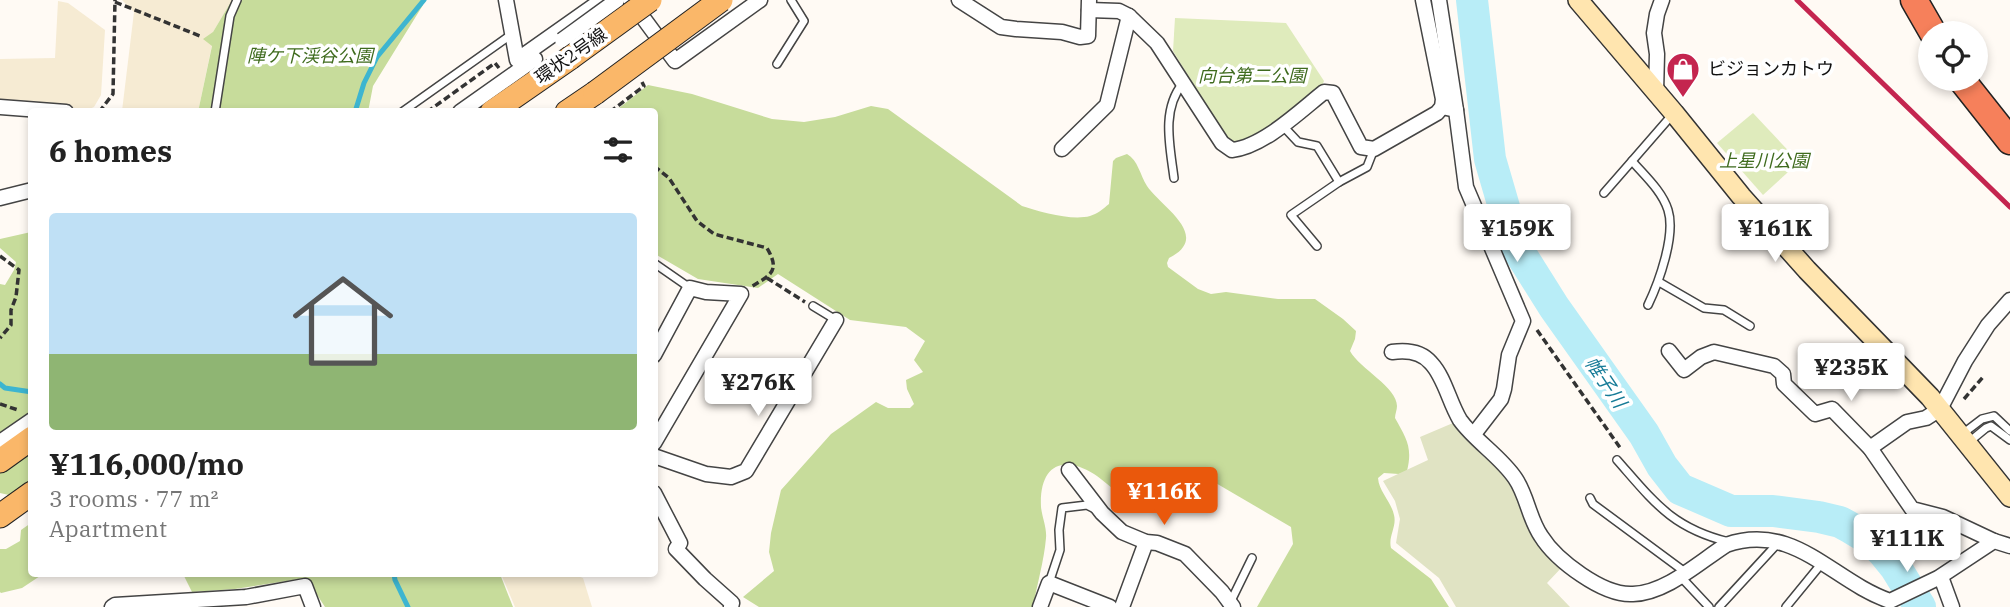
<!DOCTYPE html>
<meta charset="utf-8">
<style>
:root{--surface:#fff;--page:#f6f6f6;--text:#222;--muted:#767676;--line:#e0e0e0;--accent:#ea580c}
body{margin:0;font-family:"IBM Plex Serif","Noto Sans JP",serif;background:var(--page);color:var(--text);height:100vh;display:flex;flex-direction:column;font-size:26px;white-space:nowrap}
*{box-sizing:border-box;margin:0}
p{font-size:23px;color:var(--muted)}
.icon{flex:none;width:38px;height:38px;fill:none;stroke:currentColor;stroke-width:2;stroke-linecap:round;stroke-linejoin:round}
.map{position:relative;flex:1;overflow:hidden}
.panel{position:absolute;left:28px;top:108px;width:630px;height:469px;display:flex;flex-direction:column;background:var(--surface);border-radius:7px;box-shadow:0 4px 10px #0003}
.panel>*{flex:none}
.controls{position:absolute;left:1918px;top:21px;display:grid;gap:14px}
.controls a{display:grid;place-items:center;width:70px;height:70px;border-radius:50%;background:var(--surface);box-shadow:0 4px 10px #0003;font-size:35px}
.price{position:absolute;translate:-50% -60px;padding:0 16px;border-radius:7px;background:#fff;color:#222;font-size:23px;line-height:46px;filter:drop-shadow(0 2px 4px #0008)}
.price::after{content:'';position:absolute;left:50%;top:42px;width:21px;height:16px;margin-left:-10px;background:inherit;clip-path:polygon(0 0,100% 0,50% 100%)}
.price.active{background:var(--accent);color:#fff}
ul{padding:0;list-style:none}
li{display:grid;align-content:center;gap:14px;height:371px;padding:0 21px}
li+li{border-top:2px solid var(--line)}
li span{display:grid;place-items:center;height:217px;border-radius:7px;color:#555}
li>.icon{margin-inline-start:auto}
span .icon{width:126px;height:126px;fill:#fffc;stroke-width:1}
li b{font-size:30px}
h2{display:flex;justify-content:space-between;align-items:center;height:84px;padding:0 21px;font-size:30px}
.map>svg:first-child{display:block}
</style>
<div class="map">
<svg width="2010" height="607" viewBox="0 0 2010 607">
<rect width="100%" height="100%" fill="#fffaf4"/>
<g fill="#f6ebd3">
<polygon points="122,0 232,0 213,32 212,45 198,112 122,111 134,12"/>
<polygon points="58,1 68,3 105,30 101,95 94,107 87,110 0,103 0,59 55,58"/>
<polygon points="501,574 572,574 583,578 592,607 515,607"/>
</g>
<g fill="#dfebbc">
<polygon points="1175,18 1286,23 1324,81 1321,88 1279,123 1242,145 1229,143 1173,51"/>
<polygon points="1753,113 1799,162 1763,195 1717,143"/>
</g>
<g fill="#c7dc9b">
<polygon points="232,0 421,0 423,5 373,86 368,112 198,112 212,46 203,39 213,32"/>
<path d="M648,85l44,9 80,25 32,3 31,-5 36,-11 17,3 134,97c18,6 50,15 68,10 7,-2 13,-7 19,-12l4,-43 3,-3 11,-4c11,6 13,21 20,32 13,20 66,50 22,72l-2,5 1,4 30,22 13,5 15,-2 52,7h37l28,20 13,12 -1,8 -5,12c10,18 47,36 47,55 0,4 -2,8 -2,12 11,20 18,29 12,53l-8,3 -15,-1 -6,5c1,14 13,23 16,37 3,12 -6,21 -3,33l40,31 18,28h-192l36,-63 -2,-17 -77,-45c-5,-1 -11,-4 -16,-3 -21,2 -27,29 -50,27 -23,-2 -36,-20 -54,-32 -34,-21 -55,-6 -53,33 1,10 6,21 5,31 -2,23 -9,46 -13,69h-274l-16,-10 31,-26 -5,-19 2,-19 10,-43 50,-56 45,-32 12,6h22l4,-4 -7,-15 -1,-9 17,-8 -9,-12 11,-19 -19,-14 -56,-7 -72,-46 -20,14 -60,-9 -43,-25 -1,-142h-40z"/>
<polygon points="31,232 31,500 0,493 0,284 5,285 14,270 16,262 0,248 0,239"/>
<polygon points="31,523 32,574 43,574 22,588 1,593 0,592 0,549 6,549 20,541 21,530"/>
<polygon points="183,574 500,574 513,607 325,607 306,578 235,589 192,592"/>
</g>
<polygon fill="#e0e3c3" points="1453,423 1483,456 1502,471 1564,565 1547,583 1570,607 1456,607 1439,578 1396,543 1400,519 1395,501 1383,481 1428,460 1420,437"/>
<g fill="none" stroke-linecap="round" stroke-linejoin="round">
<g stroke="#3db5d0" stroke-width="5">
<polyline points="355,112 364,83 377,57 424,0"/>
<polyline points="0,384 5,388 32,392"/>
<polyline points="394,574 395,580 408,607"/>
</g>
<polyline stroke="#b8edf7" stroke-width="32" points="1472,0 1490,159 1515,245 1554,307 1644,434 1662,466 1680,489 1731,511 1773,511 1819,517 1840,522 1851,528 1871,540 1883,552 1896,568 1920,607"/>
<defs>
<g id="lane">
<polyline points="777,64 804,21 791,0"/>
<polyline points="215,112 230,16 237,0"/>
<polyline points="402,112 512,34"/>
<polyline points="1283,126 1298,142 1317,146 1339,182 1367,167 1374,149"/>
<path d="M1174,178c-4,-32 -13,-68 9,-95"/>
<polyline points="1604,193 1632,161"/>
<polyline points="1317,246 1291,215 1339,182"/>
<polyline points="654,263 690,288"/>
<polyline points="1659,282 1704,308 1724,310 1750,326"/>
<path d="M1648,305c11,-23 28,-70 20,-95 -6,-19 -23,-34 -36,-49l40,-46"/>
<polyline points="813,306 836,320"/>
<polyline points="1961,435 1982,419 1994,416 2010,431"/>
<polyline points="1969,442 1986,428 1991,426 2010,440"/>
<path d="M1617,460c37,42 55,68 112,82"/>
<polyline points="1590,498 1593,504 1685,572"/>
<polyline points="1680,576 1709,607"/>
<polyline points="1049,583 1060,550 1059,530 1062,508 1087,505 1095,509"/>
<polyline points="1230,603 1252,558"/>
<polyline points="1719,607 1778,543"/>
<polyline points="1786,607 1822,563"/>
</g>
<g id="street">
<polyline points="506,0 517,60 602,0"/>
<polyline points="630,0 675,61 760,0"/>
<polyline points="959,0 1001,27 1016,29 1062,32 1080,37 1088,36 1089,0"/>
<polyline points="1439,0 1456,110"/>
<path d="M1129,16l28,27 65,100 10,7c31,-3 68,-39 92,-58l9,1 28,54 13,2 63,-36 5,-6 1,-8 -20,-99"/>
<polyline points="1656,92 1657,54 1654,33 1657,14 1662,0"/>
<polyline points="0,107 66,112"/>
<polyline points="1442,107 1456,110 1466,187 1523,321 1509,355 1504,389 1501,399 1474,434"/>
<polyline points="460,112 535,59"/>
<polyline points="1062,149 1107,105 1129,16 1119,11 1089,10"/>
<polyline points="0,198 32,190"/>
<polyline points="1669,351 1684,370 1701,357 1714,352 1774,366 1783,374 1784,384 1815,414 1832,409 1870,448 1912,509 1943,517 1994,541"/>
<path d="M1392,352c14,-2 29,-1 39,11 14,15 18,39 29,57 15,21 40,36 55,58 12,17 14,41 26,58 15,24 62,60 92,58 33,-1 65,-31 93,-49 68,-24 106,36 164,56l48,-23 56,-37 16,5"/>
<polyline points="654,355 690,288 706,292 741,294 654,443"/>
<polyline points="0,442 32,420"/>
<polyline points="1870,448 1907,422 1926,418 1940,409 1965,361 1988,325 2010,300"/>
<polyline points="654,456 706,474 731,477 746,471 836,320"/>
<polyline points="1069,470 1102,513 1122,532 1146,542 1157,543 1185,554 1222,592 1233,607"/>
<polyline points="654,493 680,543 676,549 705,579 732,603 731,607"/>
<polyline points="1941,577 1952,607"/>
<polyline points="112,607 115,605 246,597 305,586 313,607"/>
<polyline points="1040,607 1049,583 1110,607"/>
<polyline points="1122,607 1146,542"/>
</g>
<polyline id="secondary" points="1578,0 1674,113 1741,196 1807,270 1930,397 2010,497"/>
<g id="primary">
<polyline points="492,112 570,58"/>
<polyline points="567,112 595,93"/>
<polyline points="0,461 32,438"/>
<polyline points="0,516 32,493"/>
</g>
<g id="highway">
<polyline points="1914,0 1933,33"/>
<polyline points="1961,79 2010,141"/>
</g>
</defs>
<use href="#lane" stroke="#444" stroke-width="10"/>
<use href="#street" stroke="#444" stroke-width="17"/>
<use href="#secondary" stroke="#333" stroke-width="22"/>
<use href="#primary" stroke="#222" stroke-width="25"/>
<use href="#highway" stroke="#222" stroke-width="29"/>
<g stroke="#333" stroke-width="3.5" stroke-dasharray="7 3.5" stroke-linecap="butt">
<polyline points="115,2 200,36"/>
<polyline points="99,112 113,94 115,0"/>
<polyline points="427,112 495,63 499,68"/>
<polyline points="610,112 644,86 642,82"/>
<path d="M654,166l15,12 28,43 17,13 53,14c14,24 3,27 -16,39"/>
<polyline points="0,256 19,270 16,297 11,310 11,325 0,338"/>
<polyline points="767,278 805,302"/>
<polyline points="1537,330 1621,449"/>
<polyline points="1964,399 1983,377"/>
<polyline points="0,404 18,410"/>
</g>
<use href="#lane" stroke="#fff" stroke-width="7"/>
<use href="#street" stroke="#fff" stroke-width="14"/>
<use href="#secondary" stroke="#ffe5af" stroke-width="19"/>
<use href="#primary" stroke="#fab769" stroke-width="23"/>
<use href="#highway" stroke="#f6805b" stroke-width="26"/>
<polyline stroke="#c4254f" stroke-width="5" points="1797,0 2010,207"/>
<defs>
<polyline id="street-bridge" points="562,40 617,0"/>
<g id="primary-bridge">
<polyline points="570,58 650,0"/>
<polyline points="595,93 721,0"/>
</g>
</defs>
<use href="#street-bridge" stroke="#444" stroke-width="17" stroke-linecap="butt"/>
<use href="#primary-bridge" stroke="#222" stroke-width="25" stroke-linecap="butt"/>
<use href="#street-bridge" stroke="#fff" stroke-width="14"/>
<use href="#primary-bridge" stroke="#fab769" stroke-width="23"/>
</g>
<defs>
<symbol id="shop-pin" viewBox="-11 -11 22 30"><path d="M0 17L-7.5 6A9.5 9.5 0 1 1 7.5 6Z" fill="#c4254f" stroke="#fff"/><path d="M-5-2.5h2.3a2.7 3.5 0 0 1 5.4 0H5L5.5 6h-11ZM-1.5-2.5h3a1.5 2.3 0 0 0-3 0Z" fill="#fff"/></symbol>
</defs>
<g fill-rule="evenodd">
<use href="#shop-pin" x="1664" y="50" width="38" height="52"/>
</g>
<g text-anchor="middle" stroke-width="7" stroke-linejoin="round" paint-order="stroke">
<g font-size="18" font-style="italic" fill="#3f6b1e" stroke="#fff">
<text x="310" y="62">陣ケ下渓谷公園</text>
<text x="1252" y="82">向台第二公園</text>
<text x="1764" y="167">上星川公園</text>
</g>
<g font-size="18" fill="#111" stroke="#fff">
<text transform="translate(571 56) rotate(-35)" y="6">環状2号線</text>
</g>
<g font-size="18" fill="#111" stroke="#fff" text-anchor="start">
<text x="1708" y="75">ビジョンカトウ</text>
</g>
<g font-size="19" font-style="italic" fill="#167b97" stroke="#fff">
<text transform="translate(1606 382) rotate(56)" y="7">帷子川</text>
</g>
</g>
</svg>
<div class="controls">
<a><svg class="icon" aria-label="locate" viewBox="0 0 24 24"><circle cx="12" cy="12" r="6"/><path d="M12 2v4M12 18v4M2 12h4M18 12h4"/></svg></a>
</div>
<b class="price" style="left:1517px;top:264px">¥159K</b>
<b class="price" style="left:1775px;top:264px">¥161K</b>
<b class="price" style="left:1851px;top:403px">¥235K</b>
<b class="price" style="left:758px;top:418px">¥276K</b>
<b class="price active" style="left:1164px;top:527px">¥116K</b>
<b class="price" style="left:1907px;top:574px">¥111K</b>
<section class="panel">
<h2>6 homes<svg class="icon" aria-label="filters" viewBox="0 0 24 24"><path d="M4 7h16M4 17h16"/><circle cx="9" cy="7" r="2"/><circle cx="15" cy="17" r="2"/></svg></h2>
<ul>
<li><span style="background:linear-gradient(#bfe0f5 65%,#8fb573 0)"><svg class="icon" aria-label="home" viewBox="0 0 24 24"><path d="M3 11l9-7 9 7M6 9v11h12V9"/></svg></span><div><b>¥116,000/mo</b><p>3 rooms · 77 m²</p><p>Apartment</p></div></li>
</ul>
</section>
</div>
